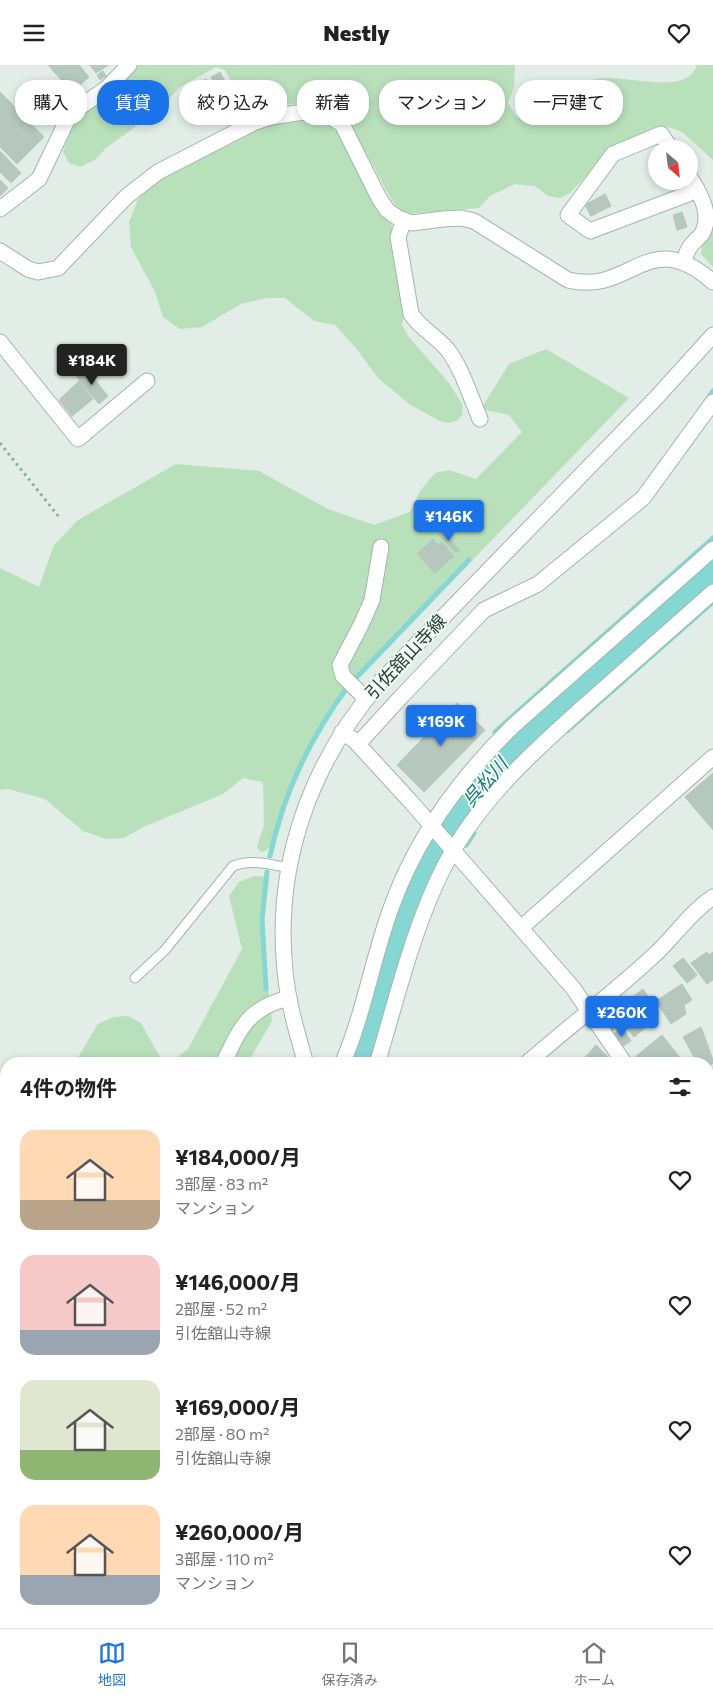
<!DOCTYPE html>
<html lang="ja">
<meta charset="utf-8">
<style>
:root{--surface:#fff;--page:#f6f6f6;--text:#222;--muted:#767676;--line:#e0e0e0;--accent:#1a73e8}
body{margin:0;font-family:Commissioner,"Noto Sans JP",sans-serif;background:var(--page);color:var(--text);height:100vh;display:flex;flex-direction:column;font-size:19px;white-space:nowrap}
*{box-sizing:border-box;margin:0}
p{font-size:16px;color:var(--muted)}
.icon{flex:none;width:28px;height:28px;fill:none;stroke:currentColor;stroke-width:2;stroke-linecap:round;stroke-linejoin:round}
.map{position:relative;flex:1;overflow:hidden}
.sheet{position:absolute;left:0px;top:992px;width:714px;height:571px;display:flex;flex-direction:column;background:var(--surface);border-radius:20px 20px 0 0;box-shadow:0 2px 8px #0003}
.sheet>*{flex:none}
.guide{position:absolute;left:15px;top:15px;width:684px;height:45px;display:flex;gap:10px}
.needle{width:32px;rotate:152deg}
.tools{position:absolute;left:648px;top:75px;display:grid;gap:10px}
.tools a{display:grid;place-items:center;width:50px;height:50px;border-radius:50%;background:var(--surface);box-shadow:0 2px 8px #0003;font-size:25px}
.price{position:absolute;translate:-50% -42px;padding:0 11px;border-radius:5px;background:var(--accent);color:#fff;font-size:16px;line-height:32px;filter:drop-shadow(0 1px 2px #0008)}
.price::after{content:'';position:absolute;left:50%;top:30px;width:15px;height:11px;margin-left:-8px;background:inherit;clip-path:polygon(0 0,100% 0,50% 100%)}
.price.current{background:#222;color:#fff}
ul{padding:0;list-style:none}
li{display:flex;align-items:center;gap:15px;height:125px;padding:0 20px}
li span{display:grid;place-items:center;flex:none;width:140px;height:100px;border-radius:15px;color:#555}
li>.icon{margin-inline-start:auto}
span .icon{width:60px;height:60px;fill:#fffc;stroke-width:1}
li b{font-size:21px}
h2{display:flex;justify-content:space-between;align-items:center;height:60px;padding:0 20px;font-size:21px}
.chip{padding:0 18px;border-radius:20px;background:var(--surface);box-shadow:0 2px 8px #0003;font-size:18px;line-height:45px}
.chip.current{background:var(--accent);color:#fff}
header{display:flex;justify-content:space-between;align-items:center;height:65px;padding:0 20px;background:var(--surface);font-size:22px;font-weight:800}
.tabs{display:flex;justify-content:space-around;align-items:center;height:70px;border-top:1px solid var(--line);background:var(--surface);font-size:14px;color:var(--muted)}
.tabs a{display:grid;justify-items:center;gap:2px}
.tabs .current{color:var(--accent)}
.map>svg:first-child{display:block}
</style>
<header><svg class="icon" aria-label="menu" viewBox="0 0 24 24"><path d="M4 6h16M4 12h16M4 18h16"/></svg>Nestly<svg class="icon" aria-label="heart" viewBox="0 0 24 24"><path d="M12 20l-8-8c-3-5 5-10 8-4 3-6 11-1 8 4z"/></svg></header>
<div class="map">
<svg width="713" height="1563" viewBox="0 0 713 1563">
<rect width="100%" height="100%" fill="#e1ede6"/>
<g fill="#b8e0bb">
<path d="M133,0h382l-1,22 -6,16 8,13c17,4 33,3 45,-12 3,-4 5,-9 8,-13 5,-5 21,-11 28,-12 27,-6 90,19 100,-14h16v95l-31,-28 -13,-5 -16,1 -40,20 -43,45 -10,5 -12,-2 -13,-10 -20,-2 -25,12 -11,12 -74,6 -7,-5 -7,-10 -40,-74c-19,-22 -42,-25 -70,-19 -13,4 -20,7 -34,4l-22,-40 -9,-3 -36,20 -23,24 -51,37 -11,12 -15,7 -11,-4 -6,-11 9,-31z"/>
<polygon points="316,51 334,59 391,158 398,181 405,248 402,260 408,271 449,318 462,339 463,349 458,355 450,358 440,356 409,339 378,313 355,282 335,260 314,256 285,233 266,233 241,239 202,262 180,264 163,252 155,227 131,182 129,157 138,134 154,118 172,106 264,60"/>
<polygon points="713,165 713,202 701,189 702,178"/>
<path d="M546,284l83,49 -277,287c-25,33 -49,68 -62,107 -6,16 -10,57 -29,60l-4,-5 7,-22 -1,-43 -20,-4 -20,16 -80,33 -19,11 -18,1 -23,-8 -38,-32 -37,-10 -8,1v-222l39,19 15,-42 24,-25 98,-56 83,7 69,38 46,16 36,-13 10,-21 15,-18 14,-3 27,9 46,-47 -13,-17 -28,-6 28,-45z"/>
<polygon points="254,811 269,812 265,840 263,879 272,956 247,999 74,999 98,959 113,952 128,951 141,958 161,994 172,996 188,984 242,884 229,831 239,817"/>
<polygon points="6,1137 6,1236 0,1241 0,1139"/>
<polygon points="713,1257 713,1563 708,1558 708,1262"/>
<polygon points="6,1286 6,1526 0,1528 0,1293"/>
</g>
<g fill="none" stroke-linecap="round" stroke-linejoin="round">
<g stroke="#85d7d3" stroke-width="5">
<polyline points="707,335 713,326"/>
<polyline points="355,614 469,495"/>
<polyline points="567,666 713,537"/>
<polyline points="495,667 713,473"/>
<polyline points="466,780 474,768"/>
<path d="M270,791c13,-62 39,-116 76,-167"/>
<polyline points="266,924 262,854 267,807"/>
</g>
<g stroke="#85d7d3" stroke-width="30">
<path d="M360,999c21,-68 37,-145 71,-207 40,-72 94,-120 155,-174 42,-37 85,-75 127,-112"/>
<polyline points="230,1563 232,1558"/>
</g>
</g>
<g fill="#b6c8be" stroke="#b3c7bb">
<polygon points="48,0 79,0 89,12 72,27"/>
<polygon points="90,0 109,0 96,8"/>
<polygon points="103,6 106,11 100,15 97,10"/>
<polygon points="220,7 240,44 231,49 211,12"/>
<polygon points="206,14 227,51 218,56 198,19"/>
<polygon points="0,27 44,72 17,99 0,82"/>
<polygon points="0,86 21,108 11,118 0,107"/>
<polygon points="0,115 8,123 0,131"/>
<polygon points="605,129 611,141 591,151 585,140"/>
<polygon points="682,147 687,162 677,165 673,150"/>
<polygon points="86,304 108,331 99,339 76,311"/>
<polygon points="79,316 93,334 72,351 59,335"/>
<polygon points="442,466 460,485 456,488 438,469"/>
<polygon points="433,474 438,480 441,477 454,491 435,508 417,489"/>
<polygon points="457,638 485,665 424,727 397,700"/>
<polygon points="713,708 713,765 685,732"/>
<polygon points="707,887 709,890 713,887 713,915 707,919 691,898"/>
<polygon points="683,893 697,910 687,918 673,901"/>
<polygon points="682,919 692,935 684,940 686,949 671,959 656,936"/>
<polygon points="643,924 656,943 654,945 659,951 646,960 628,935"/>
<polygon points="636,951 645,963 634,972 624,960"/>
<polygon points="617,953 621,960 609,967 605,960"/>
<polygon points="701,962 713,995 713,998 708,1001 708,999 698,999 683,972"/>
<polygon points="623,963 631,976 620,983 612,970"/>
<polygon points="662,970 685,999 631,999 629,997"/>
<polygon points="596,980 608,992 602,999 579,999"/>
<polygon points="710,1023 713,1025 713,1047 708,1045"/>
<polygon points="708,1177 708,1182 713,1183 713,1226 708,1226"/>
<polygon points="269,1558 275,1558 284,1563 267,1563"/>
<polygon points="402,1558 419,1558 418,1563 401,1563"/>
<polygon points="449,1558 476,1558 483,1563 456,1563"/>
<polygon points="484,1558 510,1558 506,1563 493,1563"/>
<polygon points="553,1558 576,1558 573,1563 566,1563"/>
<polygon points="579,1558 603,1558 601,1563 577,1563"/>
<polygon points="622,1558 655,1558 652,1563 618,1563"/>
</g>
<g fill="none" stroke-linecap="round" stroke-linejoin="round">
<defs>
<g id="service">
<path d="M135,913l30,-28 68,-84c19,-7 37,-2 56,2"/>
<polyline points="0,1103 6,1105"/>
<polyline points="42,1563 44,1558"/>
</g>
<g id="minor">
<polyline points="671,84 661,69 613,89 568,150 590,166 688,129 697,124"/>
<polyline points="0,144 39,114 70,49 107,23 129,0"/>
<path d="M404,155l-6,17 13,77c10,15 25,22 36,35 15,19 23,47 33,70"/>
<path d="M0,186l28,18 10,3 20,-4 69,-72 31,-24 95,-49 18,-6 39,-6 12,1 20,12 37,74 8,12 11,8 14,5 31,-4 18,-1 13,3 94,59c64,16 79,-56 145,2"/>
<path d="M684,197c4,-16 7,-17 18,-28 11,-20 -2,-40 -13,-58"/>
<polyline points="0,277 78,374 147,316"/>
<polyline points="366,634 343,611 340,600 361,560 372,535 381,482"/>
<polyline points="342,667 354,675 411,737 573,923 625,999"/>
<polyline points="358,679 400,633 484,545 538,519 643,433 713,337"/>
<polyline points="521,863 713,692"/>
<path d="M223,999c17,-36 25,-56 66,-66"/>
<path d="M342,999c21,-47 31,-107 49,-156 25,-70 68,-129 121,-181l201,-178"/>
<path d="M377,999c20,-66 36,-136 67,-197 35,-68 91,-117 147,-167 41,-36 81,-72 122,-108"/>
<path d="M526,999c41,-36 85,-69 125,-106 22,-19 38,-45 62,-61"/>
<polyline points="708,1116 713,1106"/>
<polyline points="0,1137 6,1136"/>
<polyline points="213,1563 215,1558"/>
<polyline points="247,1563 249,1558"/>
<polyline points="433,1563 436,1558"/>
</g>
<polyline id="tertiary" points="0,1266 6,1261"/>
<g id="secondary">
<path d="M306,999c-9,-31 -18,-61 -21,-93 -11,-108 26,-209 96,-290l275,-283 57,-63"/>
<polyline points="702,1558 707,1563"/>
<polyline points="68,1563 70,1558"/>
</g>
</defs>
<use href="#service" stroke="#a3b6ac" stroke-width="11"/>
<use href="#minor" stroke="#a3b6ac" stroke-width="17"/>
<use href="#tertiary" stroke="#a3b6ac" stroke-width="17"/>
<use href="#secondary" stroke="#9fbaab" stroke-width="17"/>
<polyline stroke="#7fb399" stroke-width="3" stroke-dasharray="2.5 4" stroke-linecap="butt" points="0,378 59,452"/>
<use href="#service" stroke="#fff" stroke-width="9"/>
<use href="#minor" stroke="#fff" stroke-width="15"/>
<use href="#tertiary" stroke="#fff" stroke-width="15"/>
<use href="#secondary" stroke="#fff" stroke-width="15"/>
</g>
<g text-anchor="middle" stroke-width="4" stroke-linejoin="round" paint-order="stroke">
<g font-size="18" fill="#204031" stroke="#f2f9f4">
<text transform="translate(406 592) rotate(-47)" y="6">引佐舘山寺線</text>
</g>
<g font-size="19" font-style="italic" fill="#157b79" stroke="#f2f9f4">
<text transform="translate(485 717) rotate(-49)" y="7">呉松川</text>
</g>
</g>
</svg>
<div class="tools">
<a><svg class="needle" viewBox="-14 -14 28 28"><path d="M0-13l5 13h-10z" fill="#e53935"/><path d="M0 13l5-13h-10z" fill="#767676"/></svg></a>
</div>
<b class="price current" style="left:92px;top:321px">¥184K</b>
<b class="price" style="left:449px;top:477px">¥146K</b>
<b class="price" style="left:441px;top:682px">¥169K</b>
<b class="price" style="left:622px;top:973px">¥260K</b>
<div class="guide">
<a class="chip">購入</a>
<a class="chip current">賃貸</a>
<a class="chip">絞り込み</a>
<a class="chip">新着</a>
<a class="chip">マンション</a>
<a class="chip">一戸建て</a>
</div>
<section class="sheet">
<h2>4件の物件<svg class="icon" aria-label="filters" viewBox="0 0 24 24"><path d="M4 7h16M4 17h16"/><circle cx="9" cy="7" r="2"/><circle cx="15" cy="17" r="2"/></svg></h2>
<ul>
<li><span style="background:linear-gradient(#ffd9b3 70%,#b9a48a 0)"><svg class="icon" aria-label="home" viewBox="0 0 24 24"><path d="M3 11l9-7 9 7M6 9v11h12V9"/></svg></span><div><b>¥184,000/月</b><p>3部屋 · 83 m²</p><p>マンション</p></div><svg class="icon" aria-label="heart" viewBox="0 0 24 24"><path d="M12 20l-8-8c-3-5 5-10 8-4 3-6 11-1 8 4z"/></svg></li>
<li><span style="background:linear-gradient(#f6c9c9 75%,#9aa5b1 0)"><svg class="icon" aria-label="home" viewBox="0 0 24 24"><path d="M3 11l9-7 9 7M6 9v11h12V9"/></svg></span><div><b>¥146,000/月</b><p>2部屋 · 52 m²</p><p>引佐舘山寺線</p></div><svg class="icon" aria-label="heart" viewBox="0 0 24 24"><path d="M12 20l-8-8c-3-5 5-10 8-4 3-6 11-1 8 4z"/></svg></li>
<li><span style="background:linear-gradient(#dfe7d0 70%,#8fb573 0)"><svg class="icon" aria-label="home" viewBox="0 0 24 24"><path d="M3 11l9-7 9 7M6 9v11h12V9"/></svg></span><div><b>¥169,000/月</b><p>2部屋 · 80 m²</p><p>引佐舘山寺線</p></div><svg class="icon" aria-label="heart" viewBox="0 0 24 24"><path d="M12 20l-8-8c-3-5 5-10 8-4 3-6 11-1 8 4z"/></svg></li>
<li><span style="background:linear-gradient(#ffd9b3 70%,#9aa5b1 0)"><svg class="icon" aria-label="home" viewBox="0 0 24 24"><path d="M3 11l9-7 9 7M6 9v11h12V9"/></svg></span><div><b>¥260,000/月</b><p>3部屋 · 110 m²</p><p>マンション</p></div><svg class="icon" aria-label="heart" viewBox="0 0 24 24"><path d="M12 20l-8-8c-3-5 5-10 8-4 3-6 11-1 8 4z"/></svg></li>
</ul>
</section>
</div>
<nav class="tabs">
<a class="current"><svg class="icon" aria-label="map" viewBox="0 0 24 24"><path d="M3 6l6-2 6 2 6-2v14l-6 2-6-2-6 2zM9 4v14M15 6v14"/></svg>地図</a>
<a><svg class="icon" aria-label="saved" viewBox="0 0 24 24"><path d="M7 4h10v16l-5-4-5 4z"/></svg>保存済み</a>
<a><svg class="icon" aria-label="home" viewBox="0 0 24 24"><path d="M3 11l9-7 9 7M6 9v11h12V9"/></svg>ホーム</a>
</nav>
